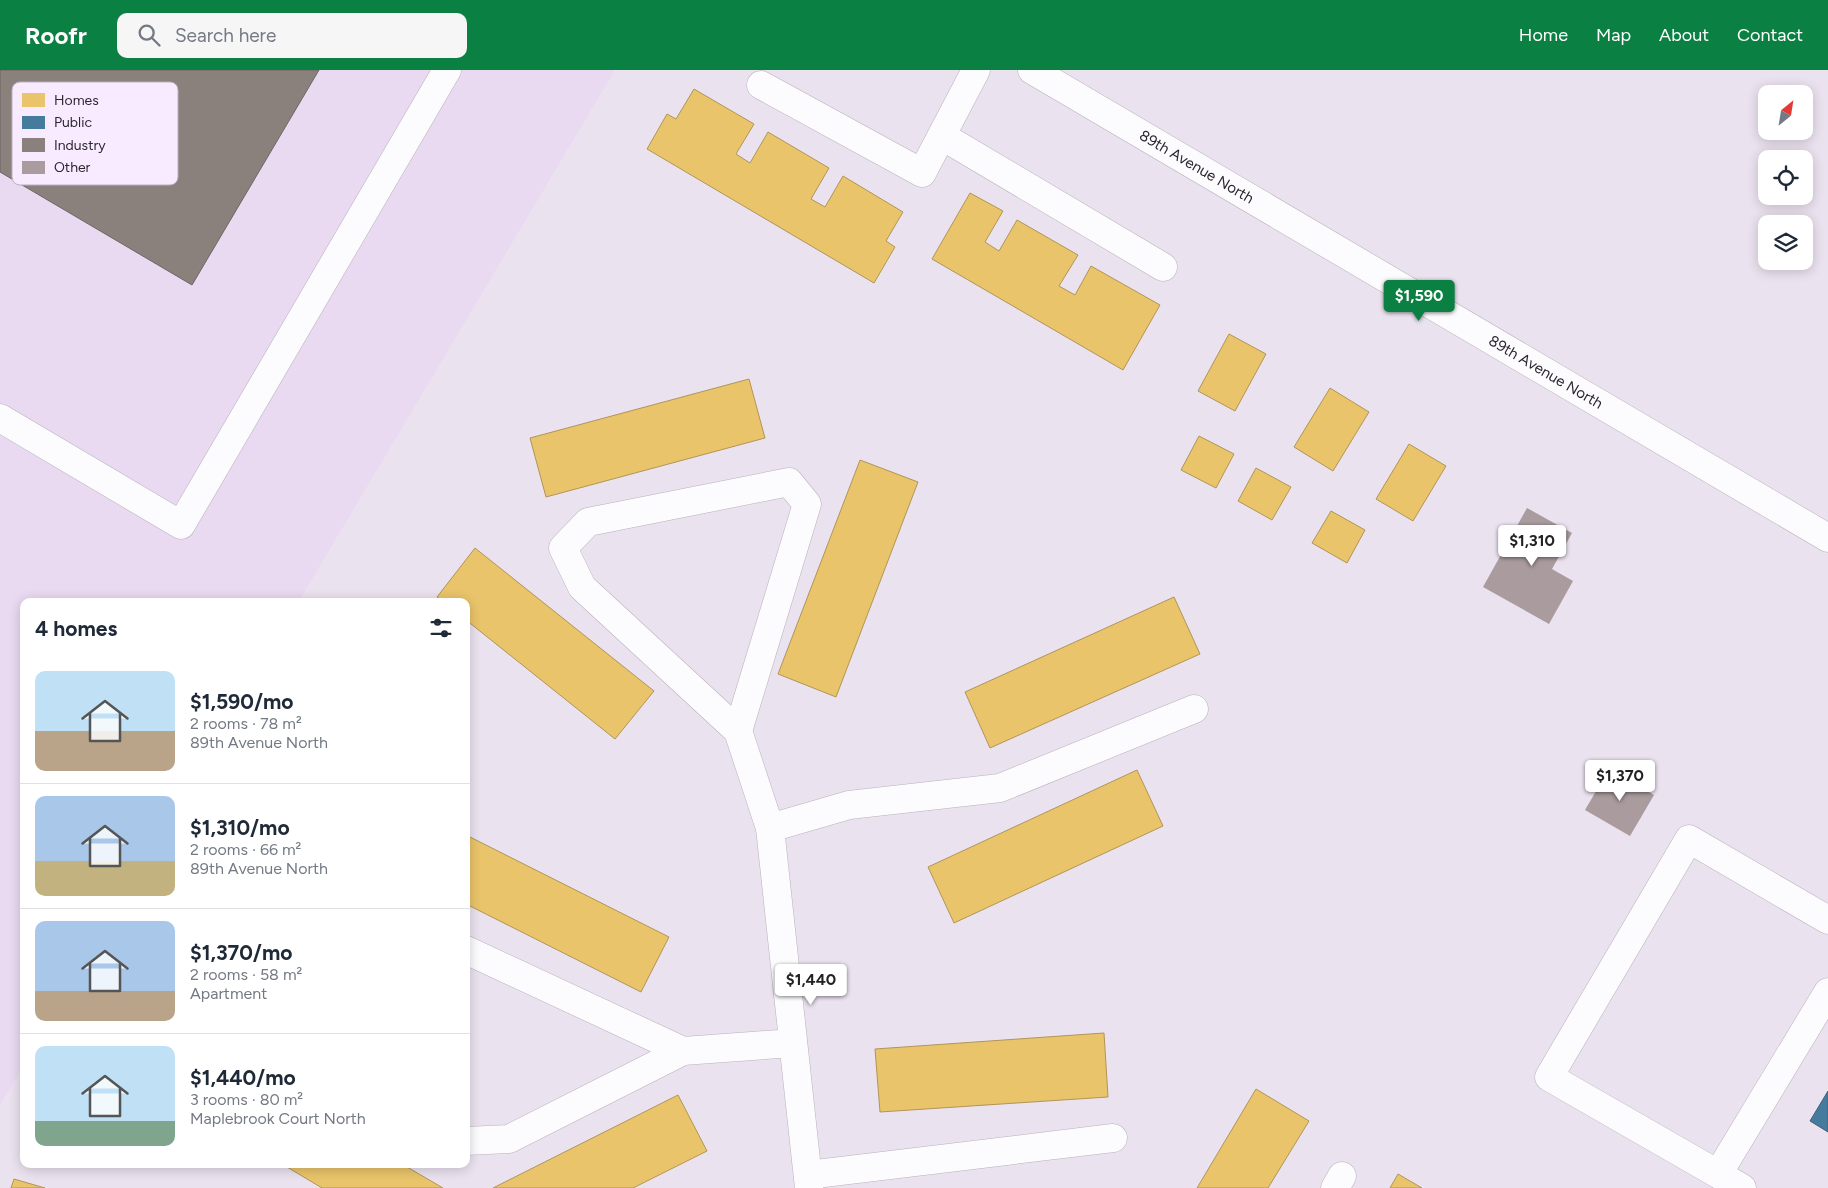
<!DOCTYPE html>
<meta charset="utf-8">
<style>
:root{--surface:#fff;--page:#f6f6f7;--text:#1f2937;--muted:#747a83;--line:#e0e1e3;--accent:#0b8043}
body{margin:0;font-family:Figtree,sans-serif;background:var(--page);color:var(--text);height:100vh;display:flex;flex-direction:column;font-size:19px;white-space:nowrap}
*{box-sizing:border-box;margin:0}
p{font-size:16px;color:var(--muted)}
.icon{flex:none;width:28px;height:28px;fill:none;stroke:currentColor;stroke-width:2;stroke-linecap:round;stroke-linejoin:round}
.map{position:relative;flex:1;overflow:hidden}
.details{position:absolute;left:20px;top:528px;width:450px;height:570px;display:flex;flex-direction:column;background:var(--surface);border-radius:10px;box-shadow:0 2px 12px #0003}
.details>*{flex:none}
.needle{width:32px;rotate:30deg}
.buttons{position:absolute;left:1758px;top:15px;display:grid;gap:10px}
.buttons a{display:grid;place-items:center;width:55px;height:55px;border-radius:10px;background:var(--surface);box-shadow:0 2px 12px #0003;font-size:25px}
.price{position:absolute;translate:-50% -42px;padding:0 11px;border-radius:5px;background:#fff;color:#222;font-size:16px;line-height:32px;filter:drop-shadow(0 1px 2px #0008)}
.price::after{content:'';position:absolute;left:50%;top:30px;width:15px;height:11px;margin-left:-8px;background:inherit;clip-path:polygon(0 0,100% 0,50% 100%)}
.price.current{background:var(--accent);color:#fff}
ul{padding:0;list-style:none}
li{display:flex;align-items:center;gap:15px;height:125px;padding:0 15px}
li+li{border-top:1px solid var(--line)}
li span{display:grid;place-items:center;flex:none;width:140px;height:100px;border-radius:10px;color:#555}
li>.icon{margin-inline-start:auto}
span .icon{width:60px;height:60px;fill:#fffc;stroke-width:1}
li b{font-size:21px}
h2{display:flex;justify-content:space-between;align-items:center;height:60px;padding:0 15px;font-size:21px}
header{display:flex;align-items:center;gap:30px;box-sizing:border-box;height:70px;padding:0 25px;background:var(--accent);color:#fff}
header strong{font-size:24px}
nav{display:flex;gap:28px;margin-inline-start:auto;font-size:18px}
.search{width:350px;height:45px;background:var(--page);display:flex;align-items:center;gap:12px;box-sizing:border-box;padding:0 18px;border-radius:10px;color:var(--muted);font-size:19px}
.map>svg:first-child{display:block}
</style>
<header>
<strong>Roofr</strong>
<div class="search"><svg class="icon" aria-label="search" viewBox="0 0 24 24"><circle cx="10" cy="10" r="6"/><path d="M15 15l6 6"/></svg>Search here</div>
<nav><a>Home</a><a>Map</a><a>About</a><a>Contact</a></nav>
</header>
<div class="map">
<svg width="1828" height="1118" viewBox="0 0 1828 1118">
<rect width="100%" height="100%" fill="#ebe2ef"/>
<polygon fill="#e9daf1" points="0,0 615,0 299,531 24,531 24,995 0,1035"/>
<g fill="#e9c46a" stroke="#b09558">
<polygon points="694,19 754,54 736,84 750,93 768,62 829,98 811,129 825,137 843,106 903,142 886,171 895,177 874,213 647,79 667,44 676,49"/>
<polygon points="970,123 1003,141 985,172 999,181 1017,150 1078,185 1059,216 1075,225 1091,196 1160,235 1123,300 932,189"/>
<polygon points="1229,264 1266,284 1235,341 1198,321"/>
<polygon points="749,309 765,368 546,427 530,368"/>
<polygon points="1330,318 1369,342 1333,401 1294,377"/>
<polygon points="1199,366 1234,384 1216,418 1181,400"/>
<polygon points="1409,374 1446,396 1413,451 1376,429"/>
<polygon points="860,390 918,412 836,627 778,604"/>
<polygon points="1256,398 1291,417 1272,450 1238,431"/>
<polygon points="1331,441 1365,460 1347,493 1312,473"/>
<polygon points="475,478 654,621 615,669 466,550 466,531 443,531 437,527"/>
<polygon points="1174,527 1200,584 990,678 965,622"/>
<polygon points="1137,700 1163,756 954,853 928,797"/>
<polygon points="466,765 669,867 641,922 466,834"/>
<polygon points="1104,963 1108,1027 880,1042 875,979"/>
<polygon points="1256,1019 1309,1051 1268,1118 1197,1118"/>
<polygon points="678,1025 707,1081 633,1118 493,1118"/>
<polygon points="282,1094 402,1094 443,1118 322,1118"/>
<polygon points="1398,1104 1422,1118 1390,1118"/>
<polygon points="14,1109 45,1118 11,1118"/>
</g>
<polygon fill="#457b9d" stroke="#3e627c" points="1828,1021 1828,1062 1810,1051"/>
<polygon fill="#8a817c" stroke="#6e6665" points="0,0 319,0 192,215 0,102"/>
<g fill="#aa9b9e">
<polygon points="1527,438 1572,463 1552,499 1573,511 1549,554 1483,517"/>
<polygon points="1609,699 1654,725 1630,766 1585,740"/>
</g>
<g fill="none" stroke-linecap="round" stroke-linejoin="round">
<defs>
<g id="minor">
<path id="s1" d="M1032,0l796,468"/>
<polyline points="761,15 922,103 976,0"/>
<polyline points="942,66 1163,197"/>
<polyline points="0,348 181,455 447,0"/>
<polyline points="738,661 582,517 563,478 588,452 789,412 807,434 738,661 770,758 809,1118"/>
<polyline points="770,758 849,735 1000,718 1194,639"/>
<polyline points="1828,850 1689,769 1549,1007 1718,1104 1828,922"/>
<polyline points="466,880 683,981"/>
<polyline points="466,1071 509,1069 683,981 793,973"/>
<polyline points="1718,1104 1742,1118"/>
<polyline points="808,1105 1113,1068"/>
<polyline points="1335,1118 1342,1106"/>
</g>
</defs>
<use href="#minor" stroke="#b8b1bb" stroke-width="29"/>
<use href="#minor" stroke="#fcfbfd" stroke-width="28"/>
</g>
<g text-anchor="middle" stroke-width="5" stroke-linejoin="round" paint-order="stroke">
<g font-size="15" fill="#2c262f" stroke="#f8ebff">
<text dy="5" stroke="none"><textPath href="#s1" startOffset="191">89th Avenue North</textPath></text>
<text dy="5" stroke="none"><textPath href="#s1" startOffset="596">89th Avenue North</textPath></text>
</g>
</g>
<rect x="12" y="12" width="166" height="103" rx="8" fill="#f8ebff" stroke="#bbb0c1" stroke-width="1"/>
<rect x="22" y="23" width="23" height="14" fill="#e9c46a"/>
<rect x="22" y="46" width="23" height="13" fill="#457b9d"/>
<rect x="22" y="68" width="23" height="14" fill="#8a817c"/>
<rect x="22" y="91" width="23" height="13" fill="#aa9b9e"/>
<g font-size="14" fill="#2c262f">
<text x="54" y="35">Homes</text>
<text x="54" y="57">Public</text>
<text x="54" y="80">Industry</text>
<text x="54" y="102">Other</text>
</g>
</svg>
<div class="buttons">
<a><svg class="needle" viewBox="-14 -14 28 28"><path d="M0-13l5 13h-10z" fill="#e53935"/><path d="M0 13l5-13h-10z" fill="#747a83"/></svg></a>
<a><svg class="icon" aria-label="locate" viewBox="0 0 24 24"><circle cx="12" cy="12" r="6"/><path d="M12 2v4M12 18v4M2 12h4M18 12h4"/></svg></a>
<a><svg class="icon" aria-label="layers" viewBox="0 0 24 24"><path d="M12 4l9 5-9 5-9-5zM3 14l9 5 9-5"/></svg></a>
</div>
<b class="price current" style="left:1419px;top:252px">$1,590</b>
<b class="price" style="left:1532px;top:497px">$1,310</b>
<b class="price" style="left:1620px;top:732px">$1,370</b>
<b class="price" style="left:811px;top:936px">$1,440</b>
<section class="details">
<h2>4 homes<svg class="icon" aria-label="filters" viewBox="0 0 24 24"><path d="M4 7h16M4 17h16"/><circle cx="9" cy="7" r="2"/><circle cx="15" cy="17" r="2"/></svg></h2>
<ul>
<li><span style="background:linear-gradient(#bfe0f5 60%,#b9a48a 0)"><svg class="icon" aria-label="home" viewBox="0 0 24 24"><path d="M3 11l9-7 9 7M6 9v11h12V9"/></svg></span><div><b>$1,590/mo</b><p>2 rooms · 78 m²</p><p>89th Avenue North</p></div></li>
<li><span style="background:linear-gradient(#a9c7e8 65%,#c2b280 0)"><svg class="icon" aria-label="home" viewBox="0 0 24 24"><path d="M3 11l9-7 9 7M6 9v11h12V9"/></svg></span><div><b>$1,310/mo</b><p>2 rooms · 66 m²</p><p>89th Avenue North</p></div></li>
<li><span style="background:linear-gradient(#a9c7e8 70%,#b9a48a 0)"><svg class="icon" aria-label="home" viewBox="0 0 24 24"><path d="M3 11l9-7 9 7M6 9v11h12V9"/></svg></span><div><b>$1,370/mo</b><p>2 rooms · 58 m²</p><p>Apartment</p></div></li>
<li><span style="background:linear-gradient(#bfe0f5 75%,#7fa58c 0)"><svg class="icon" aria-label="home" viewBox="0 0 24 24"><path d="M3 11l9-7 9 7M6 9v11h12V9"/></svg></span><div><b>$1,440/mo</b><p>3 rooms · 80 m²</p><p>Maplebrook Court North</p></div></li>
</ul>
</section>
</div>
